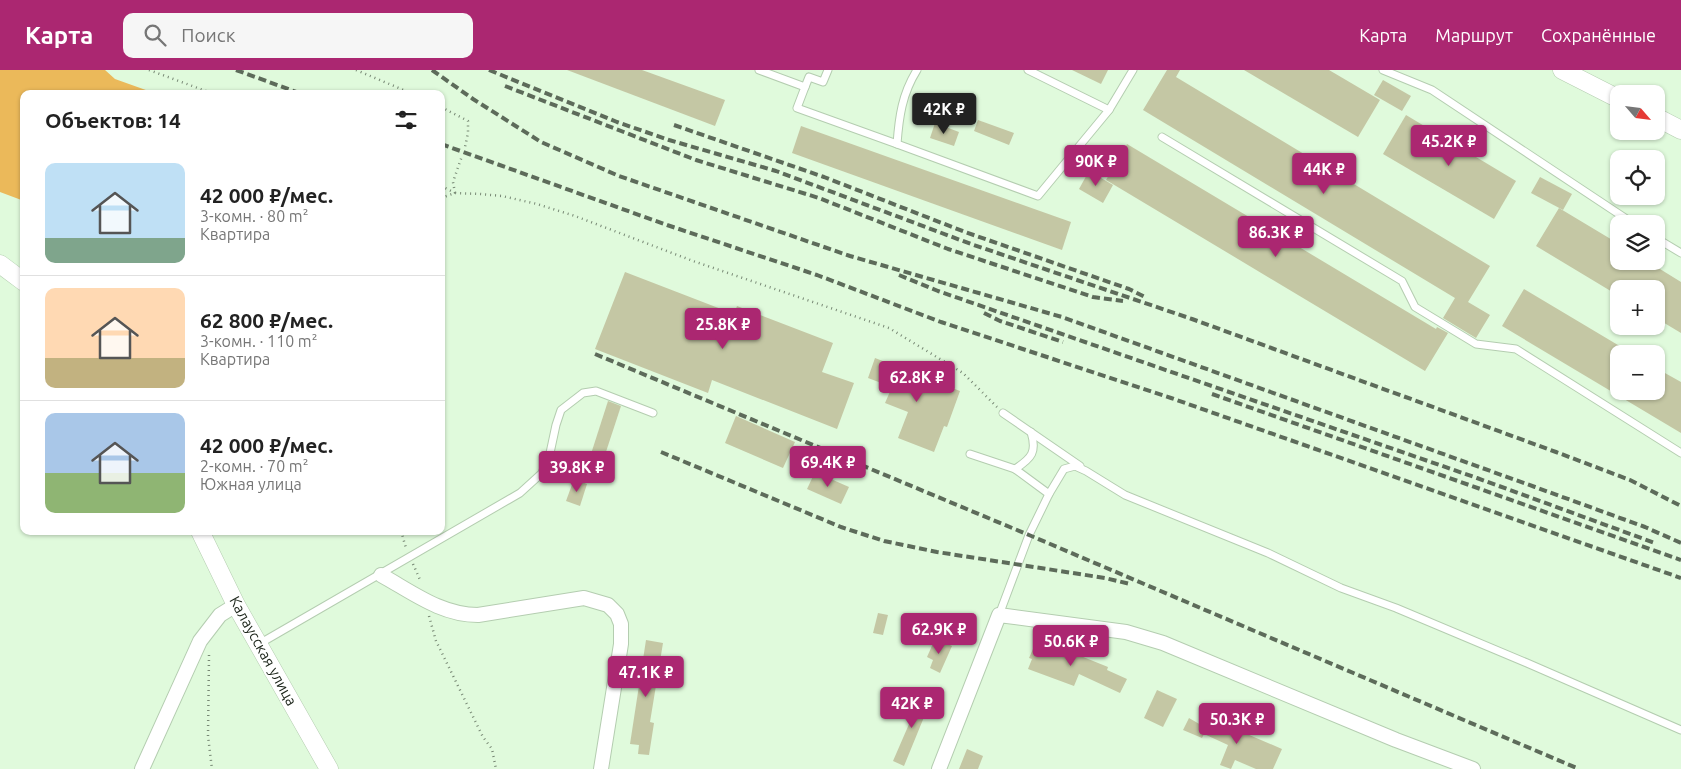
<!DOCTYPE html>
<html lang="ru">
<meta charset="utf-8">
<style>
:root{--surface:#fff;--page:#f6f6f6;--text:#222;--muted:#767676;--line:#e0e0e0;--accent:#ab2771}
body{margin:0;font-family:Ubuntu,sans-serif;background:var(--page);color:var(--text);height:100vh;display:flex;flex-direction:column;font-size:19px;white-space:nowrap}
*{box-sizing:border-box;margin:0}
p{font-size:16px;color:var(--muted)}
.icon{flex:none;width:28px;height:28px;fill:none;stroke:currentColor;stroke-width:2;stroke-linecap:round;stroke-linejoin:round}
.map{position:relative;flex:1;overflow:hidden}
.details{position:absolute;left:20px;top:20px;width:425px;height:445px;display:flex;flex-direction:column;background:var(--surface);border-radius:10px;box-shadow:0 1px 4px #0004}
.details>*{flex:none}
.needle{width:32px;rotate:118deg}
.tools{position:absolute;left:1610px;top:15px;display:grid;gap:10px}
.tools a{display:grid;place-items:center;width:55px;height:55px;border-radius:10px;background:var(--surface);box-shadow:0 1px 4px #0004;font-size:25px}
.price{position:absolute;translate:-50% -42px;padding:0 11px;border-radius:5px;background:var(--accent);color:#fff;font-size:16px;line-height:32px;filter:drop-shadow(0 1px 2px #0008)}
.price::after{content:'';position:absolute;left:50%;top:30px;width:15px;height:11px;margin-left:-8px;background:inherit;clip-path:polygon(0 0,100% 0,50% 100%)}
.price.selected{background:#222;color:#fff}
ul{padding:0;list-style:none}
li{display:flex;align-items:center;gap:15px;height:125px;padding:0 25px}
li+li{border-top:1px solid var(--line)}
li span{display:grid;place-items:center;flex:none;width:140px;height:100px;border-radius:10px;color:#555}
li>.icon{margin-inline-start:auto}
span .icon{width:60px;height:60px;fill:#fffc;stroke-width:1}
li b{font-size:21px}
h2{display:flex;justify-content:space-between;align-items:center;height:60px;padding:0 25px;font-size:21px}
header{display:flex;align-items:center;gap:30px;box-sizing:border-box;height:70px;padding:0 25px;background:var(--accent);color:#fff}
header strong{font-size:24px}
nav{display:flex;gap:28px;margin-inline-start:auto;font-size:18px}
.search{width:350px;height:45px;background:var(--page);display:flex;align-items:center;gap:12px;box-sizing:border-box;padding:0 18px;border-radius:10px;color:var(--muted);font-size:19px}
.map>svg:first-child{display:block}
</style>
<header>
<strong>Карта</strong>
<div class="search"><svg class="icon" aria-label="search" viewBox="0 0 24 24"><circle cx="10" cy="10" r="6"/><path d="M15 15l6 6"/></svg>Поиск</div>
<nav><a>Карта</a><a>Маршрут</a><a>Сохранённые</a></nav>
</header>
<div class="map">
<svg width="1681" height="699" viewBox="0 0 1681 699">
<rect width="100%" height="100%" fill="#e0fadc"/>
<polygon fill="#ebb95a" points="0,0 105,0 115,9 157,24 24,24 24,131 0,122"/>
<g fill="#c4c7a4">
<polygon points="567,0 642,0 725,30 715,56"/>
<polygon points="1072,0 1108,0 1101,14"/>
<polygon points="1167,0 1180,0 1176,7 1490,196 1468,232 1490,245 1476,268 1443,248 1455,228 1143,40"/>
<polygon points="1244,0 1329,0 1380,30 1358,67"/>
<polygon points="1383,10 1411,26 1402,41 1374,25"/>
<polygon points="1406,45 1516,111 1494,149 1383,84"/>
<polygon points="978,50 1014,63 1009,75 974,61"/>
<polygon points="935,53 959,62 954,76 930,68"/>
<polygon points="801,56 1071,152 1062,180 792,83"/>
<polygon points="1127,74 1436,259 1437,257 1448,263 1425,301 1106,110"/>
<polygon points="1089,101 1113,115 1103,133 1079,119"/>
<polygon points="1540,107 1572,124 1563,140 1531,123"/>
<polygon points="1559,138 1619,174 1619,191 1647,191 1681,212 1681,263 1656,248 1656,219 1619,219 1619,226 1536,176"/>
<polygon points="625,202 734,244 737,236 833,273 822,302 854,313 837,359 712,310 708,323 595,279"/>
<polygon points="1524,219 1633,284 1619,284 1619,321 1656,321 1656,298 1681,312 1681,363 1502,256"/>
<polygon points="875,288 960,321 947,357 944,356 934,382 898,368 908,342 885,333 892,317 868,308"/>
<polygon points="608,331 621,336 603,391 590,387"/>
<polygon points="736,346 795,372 783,398 725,373"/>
<polygon points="815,402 849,417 841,434 807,419"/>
<polygon points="574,409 587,414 580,436 566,431"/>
<polygon points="878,543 888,545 883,565 873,563"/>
<polygon points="935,569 952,576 940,603 930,598 933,590 927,587"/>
<polygon points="646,570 663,573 650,652 654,653 649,685 638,684 639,675 630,674"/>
<polygon points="1037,570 1041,570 1108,597 1107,600 1127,609 1120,623 1079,604 1074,616 1028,599 1032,589 1029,588"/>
<polygon points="1157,620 1177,629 1163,657 1144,648"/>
<polygon points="914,624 931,630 904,696 893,691 916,638 910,635"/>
<polygon points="1205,646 1282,679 1273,699 1256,699 1235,690 1231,699 1220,695 1228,675 1204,664 1202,668 1183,660 1189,648 1201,655"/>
<polygon points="967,679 983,686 978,699 959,699"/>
</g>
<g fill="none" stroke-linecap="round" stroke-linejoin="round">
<defs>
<g id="service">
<path d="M759,0l46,17 -8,21 100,36c2,-27 5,-50 20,-74"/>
<polyline points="1028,0 1109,40 1133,0"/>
<polyline points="1383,0 1432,20 1634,154"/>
<polyline points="805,17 809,7 823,12 828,0"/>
<polyline points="1162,67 1402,211 1415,237 1476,274 1516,279 1681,383"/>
<polyline points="897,74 1038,126 1109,40"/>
<polyline points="1656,168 1681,183"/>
<polyline points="1003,343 1080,396"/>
<polyline points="970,384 1015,399 1049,424"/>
<path d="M1015,399c17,-11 22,-17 16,-37"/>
<polyline points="999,545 1029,465 1049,424 1064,399 1075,396 1086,401 1125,425 1268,483 1341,518 1396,538 1527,593 1681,660"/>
<polyline points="259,574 520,423 542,403 550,383 556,355 561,340 583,323 596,321 653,343"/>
</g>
<g id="minor">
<path d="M381,505c31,17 60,40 97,40l106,-17 24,7 9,9 4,10v20l-20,125"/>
<polyline points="142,699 200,571 220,545 236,535"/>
<polyline points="939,699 999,545 1126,562 1163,573 1396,670 1473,699"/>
</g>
<g id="tertiary">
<polyline points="1562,0 1619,29"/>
<polyline points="1656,47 1681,60"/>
<polyline points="0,194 24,212"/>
<polyline points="200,461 236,535 329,699"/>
</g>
</defs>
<use href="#service" stroke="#b4cdb0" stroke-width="9"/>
<use href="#minor" stroke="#b4cdb0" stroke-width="16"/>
<use href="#tertiary" stroke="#b4cdb0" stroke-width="19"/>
<g stroke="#788975" stroke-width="2.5" stroke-dasharray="1 4" stroke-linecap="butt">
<polyline points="149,0 214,24"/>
<polyline points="356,0 413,24"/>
<polyline points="441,37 468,51 468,63 465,77"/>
<polyline points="441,116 455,123"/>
<polyline points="455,123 453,112 462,86"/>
<polyline points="441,128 455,123 480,124 502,126 537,134 575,146 693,191 889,258 963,303 997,337"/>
<polyline points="401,461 406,478"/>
<polyline points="413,494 421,512"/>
<polyline points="429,546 436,571 483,667 492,679 496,699"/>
<polyline points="209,585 208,666 212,699"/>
</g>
<use href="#service" stroke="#fff" stroke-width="7"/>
<use href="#minor" stroke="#fff" stroke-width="14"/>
<use href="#tertiary" stroke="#fff" stroke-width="18"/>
<g stroke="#5d6b5a" stroke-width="4" stroke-dasharray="8 4" stroke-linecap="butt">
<polyline points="236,0 302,24"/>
<polyline points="432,0 473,29 541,72 619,106 850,186 1062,247 1535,417 1645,457 1681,473"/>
<polyline points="489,0 617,52 669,70 776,101 971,174 1192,249 1556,382 1630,410 1681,436"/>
<polyline points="505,16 696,90 819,128 948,179 1093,227 1123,231"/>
<polyline points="674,55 824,107 965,162 1129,219 1145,227"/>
<polyline points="441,74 667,155 817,205 941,252 1171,328 1681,508"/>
<polyline points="899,205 938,221 1477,408 1655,473"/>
<polyline points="984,243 1000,251 1063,272"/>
<polyline points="595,284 1029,465 1579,699"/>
<polyline points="1212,324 1681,490"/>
<polyline points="661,382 841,457 884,471 937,482 1105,508 1130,514"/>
</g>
</g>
<g text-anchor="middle" stroke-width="4" stroke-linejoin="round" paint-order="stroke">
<g font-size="15" fill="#1b2419" stroke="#fff">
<text transform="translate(263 581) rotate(61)" y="5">Калаусская улица</text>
</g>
</g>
</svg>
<div class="tools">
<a><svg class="needle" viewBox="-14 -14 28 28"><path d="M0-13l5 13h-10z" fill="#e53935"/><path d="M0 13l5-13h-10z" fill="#767676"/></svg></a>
<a><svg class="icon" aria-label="locate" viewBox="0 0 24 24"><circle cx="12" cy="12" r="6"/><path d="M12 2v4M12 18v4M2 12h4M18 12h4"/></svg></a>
<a><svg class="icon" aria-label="layers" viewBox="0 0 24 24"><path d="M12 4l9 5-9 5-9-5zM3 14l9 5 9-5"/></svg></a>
<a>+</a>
<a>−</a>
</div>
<b class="price selected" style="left:944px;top:65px">42K ₽</b>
<b class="price" style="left:1449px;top:97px">45.2K ₽</b>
<b class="price" style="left:1096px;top:117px">90K ₽</b>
<b class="price" style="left:1324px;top:125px">44K ₽</b>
<b class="price" style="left:1276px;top:188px">86.3K ₽</b>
<b class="price" style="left:723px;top:280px">25.8K ₽</b>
<b class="price" style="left:917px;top:333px">62.8K ₽</b>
<b class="price" style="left:828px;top:418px">69.4K ₽</b>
<b class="price" style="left:577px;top:423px">39.8K ₽</b>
<b class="price" style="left:939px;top:585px">62.9K ₽</b>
<b class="price" style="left:1071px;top:597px">50.6K ₽</b>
<b class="price" style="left:646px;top:628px">47.1K ₽</b>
<b class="price" style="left:912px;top:659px">42K ₽</b>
<b class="price" style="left:1237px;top:675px">50.3K ₽</b>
<section class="details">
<h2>Объектов: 14<svg class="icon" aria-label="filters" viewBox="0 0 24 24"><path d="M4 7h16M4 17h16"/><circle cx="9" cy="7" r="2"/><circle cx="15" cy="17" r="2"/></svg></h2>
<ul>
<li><span style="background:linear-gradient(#bfe0f5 75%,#7fa58c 0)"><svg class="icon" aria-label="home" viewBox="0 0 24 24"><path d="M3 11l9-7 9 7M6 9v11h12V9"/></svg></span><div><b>42 000 ₽/мес.</b><p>3-комн. · 80 m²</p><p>Квартира</p></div></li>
<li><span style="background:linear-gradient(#ffd9b3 70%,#c2b280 0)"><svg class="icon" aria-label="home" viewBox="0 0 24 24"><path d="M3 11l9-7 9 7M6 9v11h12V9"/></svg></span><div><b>62 800 ₽/мес.</b><p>3-комн. · 110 m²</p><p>Квартира</p></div></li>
<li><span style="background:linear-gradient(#a9c7e8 60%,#8fb573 0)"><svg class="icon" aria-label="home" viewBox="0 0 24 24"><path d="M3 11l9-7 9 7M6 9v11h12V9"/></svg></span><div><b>42 000 ₽/мес.</b><p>2-комн. · 70 m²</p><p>Южная улица</p></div></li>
</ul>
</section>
</div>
